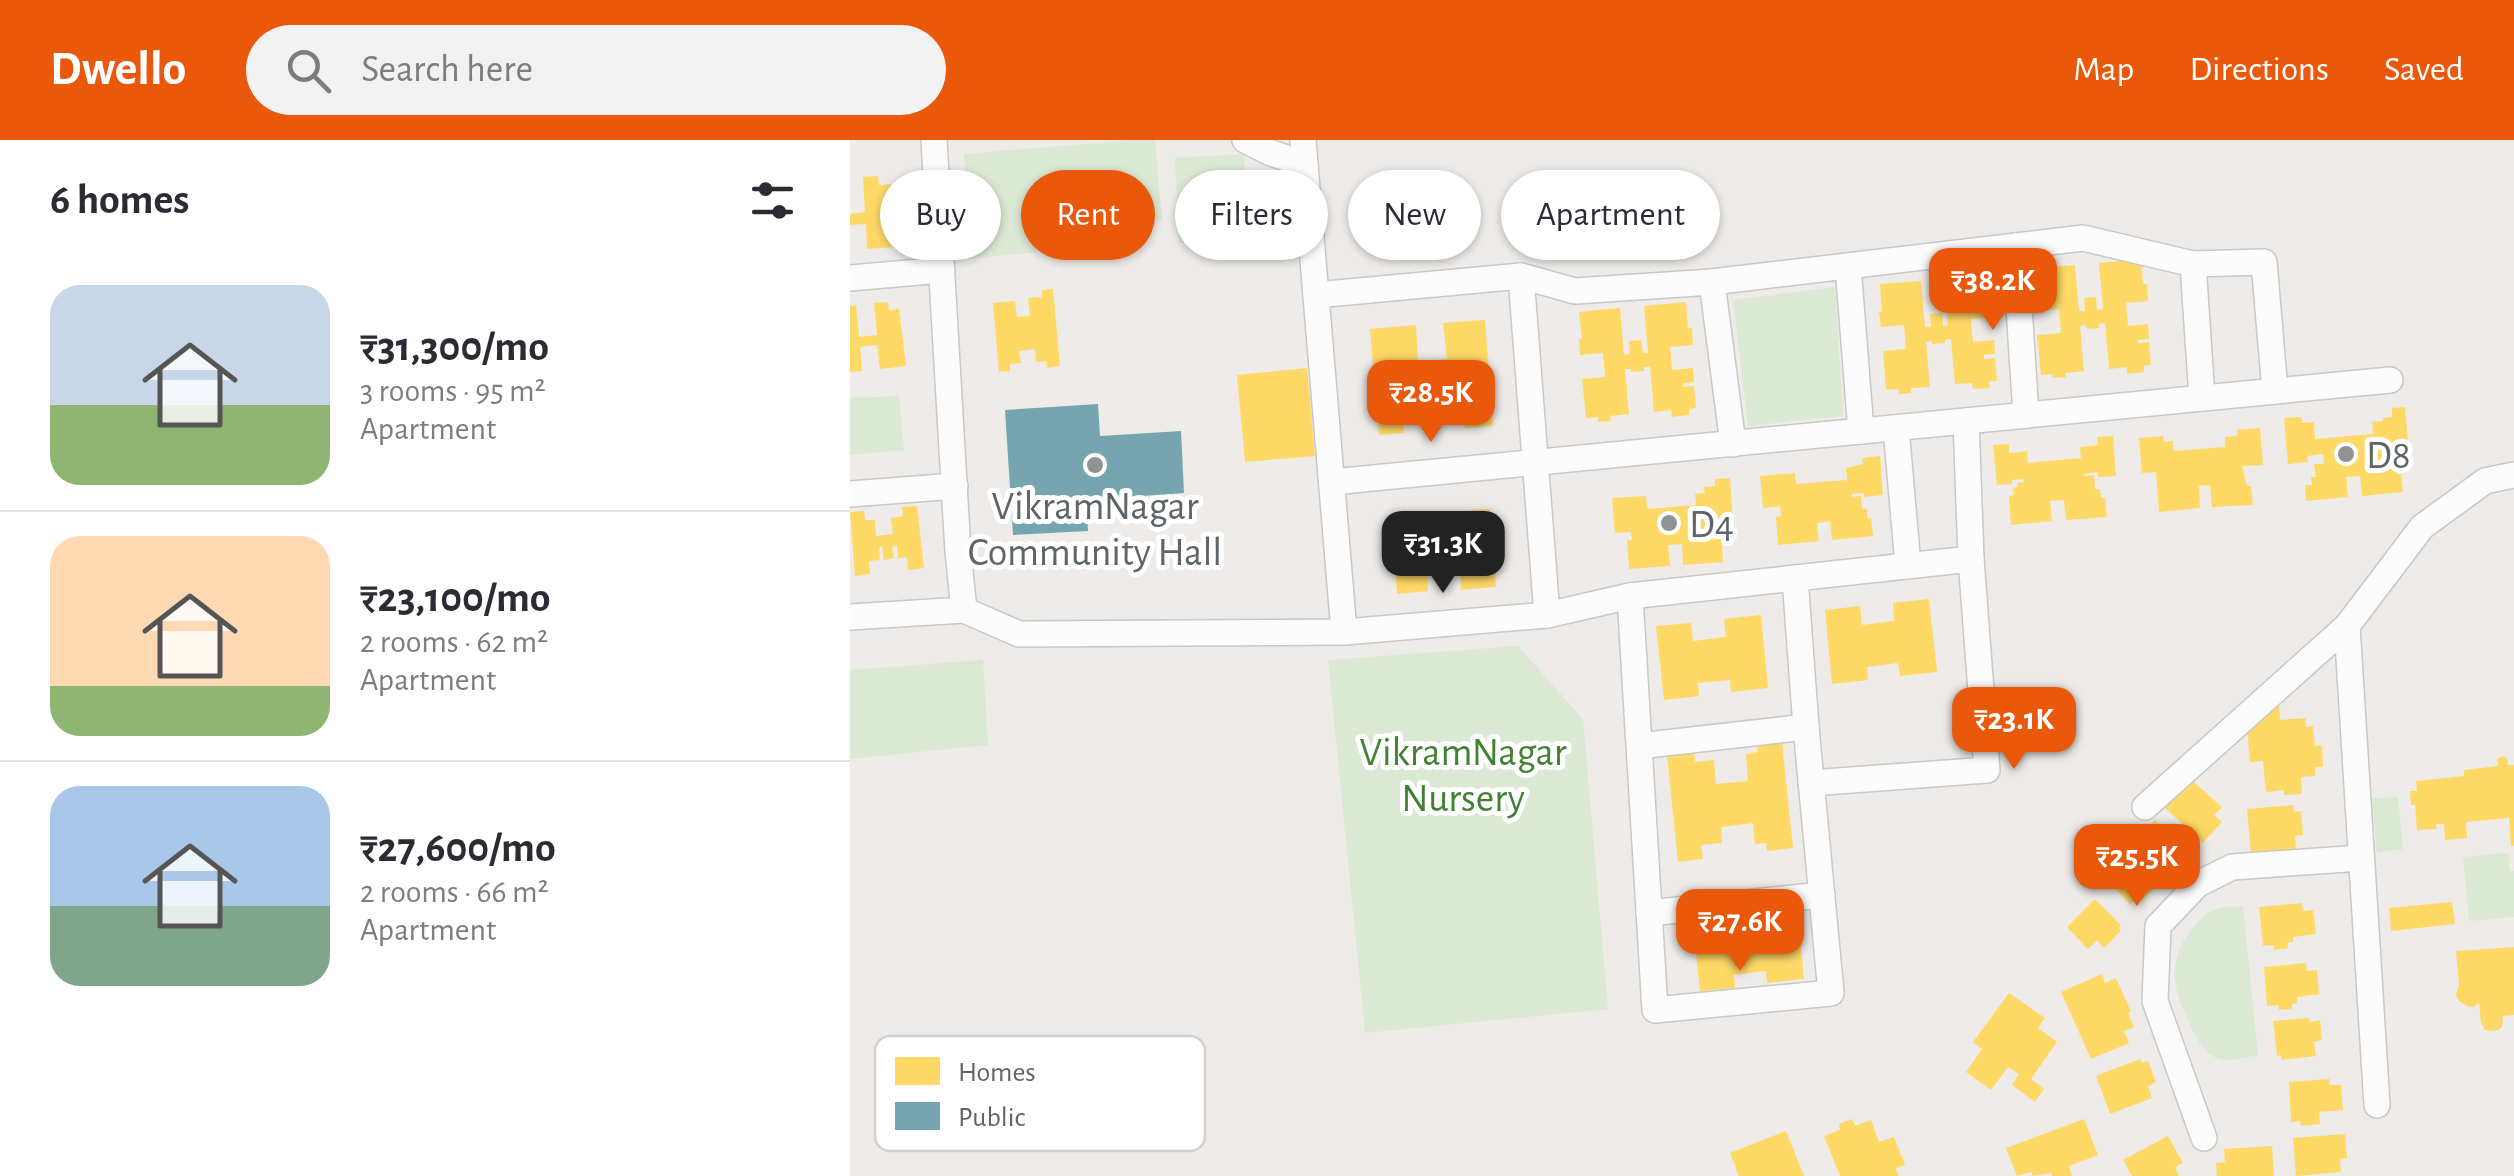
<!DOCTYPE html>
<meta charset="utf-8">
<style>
:root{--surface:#fff;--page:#f2f2f3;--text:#2b2b33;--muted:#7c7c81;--line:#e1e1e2;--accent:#ea580c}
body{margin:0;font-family:"Alegreya Sans",sans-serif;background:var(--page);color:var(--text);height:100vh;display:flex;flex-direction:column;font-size:38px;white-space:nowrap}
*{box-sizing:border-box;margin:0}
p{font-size:32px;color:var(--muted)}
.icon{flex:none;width:55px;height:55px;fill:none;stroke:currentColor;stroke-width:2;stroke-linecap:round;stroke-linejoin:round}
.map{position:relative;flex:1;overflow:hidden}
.details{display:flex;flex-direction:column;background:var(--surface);width:850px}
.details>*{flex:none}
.banner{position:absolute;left:30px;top:30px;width:950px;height:90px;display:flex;gap:20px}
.price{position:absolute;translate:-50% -85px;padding:0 22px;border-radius:20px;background:var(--accent);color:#fff;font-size:32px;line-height:65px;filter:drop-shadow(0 2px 5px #0008)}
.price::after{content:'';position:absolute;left:50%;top:60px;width:30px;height:22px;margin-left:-15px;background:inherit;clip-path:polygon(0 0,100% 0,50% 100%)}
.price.current{background:#222;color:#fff}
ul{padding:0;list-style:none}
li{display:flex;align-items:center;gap:30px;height:250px;padding:0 50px}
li+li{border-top:2px solid var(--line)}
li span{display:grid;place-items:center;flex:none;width:280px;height:200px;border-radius:30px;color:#555}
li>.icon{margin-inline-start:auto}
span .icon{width:120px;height:120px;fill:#fffc;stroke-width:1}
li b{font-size:42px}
h2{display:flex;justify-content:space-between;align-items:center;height:120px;padding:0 50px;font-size:42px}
.pill{padding:0 35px;border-radius:45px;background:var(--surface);box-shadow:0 2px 8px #0004;font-size:35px;line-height:90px}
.pill.current{background:var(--accent);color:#fff}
header{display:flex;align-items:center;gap:60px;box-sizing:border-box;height:140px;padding:0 50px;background:var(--accent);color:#fff}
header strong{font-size:48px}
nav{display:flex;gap:55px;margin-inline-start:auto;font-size:35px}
.search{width:700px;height:90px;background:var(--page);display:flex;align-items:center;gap:25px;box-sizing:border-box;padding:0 35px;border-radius:55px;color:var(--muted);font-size:38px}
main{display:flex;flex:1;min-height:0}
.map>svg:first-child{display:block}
</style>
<header>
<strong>Dwello</strong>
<div class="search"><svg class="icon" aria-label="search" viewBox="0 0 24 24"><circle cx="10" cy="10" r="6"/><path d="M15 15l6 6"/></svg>Search here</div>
<nav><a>Map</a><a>Directions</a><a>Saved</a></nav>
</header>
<main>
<section class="details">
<h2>6 homes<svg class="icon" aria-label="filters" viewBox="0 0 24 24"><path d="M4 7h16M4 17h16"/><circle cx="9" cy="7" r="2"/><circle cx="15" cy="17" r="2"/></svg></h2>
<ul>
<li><span style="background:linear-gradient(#c9d6e8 60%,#8fb573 0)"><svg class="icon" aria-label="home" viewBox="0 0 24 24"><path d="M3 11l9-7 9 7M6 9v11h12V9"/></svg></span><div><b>₹31,300/mo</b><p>3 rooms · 95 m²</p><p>Apartment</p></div></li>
<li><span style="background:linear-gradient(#ffd9b3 75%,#8fb573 0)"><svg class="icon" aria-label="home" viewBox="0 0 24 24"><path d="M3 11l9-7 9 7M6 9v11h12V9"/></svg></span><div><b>₹23,100/mo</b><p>2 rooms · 62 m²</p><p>Apartment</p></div></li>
<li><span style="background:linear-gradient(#a9c7e8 60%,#7fa58c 0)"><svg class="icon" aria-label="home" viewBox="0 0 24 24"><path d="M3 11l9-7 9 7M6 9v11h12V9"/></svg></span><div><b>₹27,600/mo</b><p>2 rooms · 66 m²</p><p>Apartment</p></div></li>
</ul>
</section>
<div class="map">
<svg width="1664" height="1036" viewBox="0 0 1664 1036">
<rect width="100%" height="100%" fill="#eeebe8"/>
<g fill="#dbe9d4">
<polygon points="284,0 305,0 312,80 236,86 238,108 122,118 114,14"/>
<polygon points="394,14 399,99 329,103 325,18"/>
<polygon points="985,147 993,276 898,286 883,160"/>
<polygon points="49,256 54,310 0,315 0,258"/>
<polygon points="668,506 733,579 758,869 515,893 478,520"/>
<polygon points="133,520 138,605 0,619 0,530"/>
<polygon points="1548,657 1553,709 1527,712 1522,659"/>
<polygon points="1658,713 1660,731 1664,731 1664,777 1619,781 1613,717"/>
<path d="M1393,766l15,149c-14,3 -34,9 -47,0 -10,-7 -17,-22 -22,-32 -7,-16 -16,-36 -14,-54 1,-21 18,-48 37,-58 10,-5 21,-4 31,-5z"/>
</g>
<g fill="#ffd966">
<polygon points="28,36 29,45 41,44 45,107 17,109 16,84 0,85 0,74 15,72 13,37"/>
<polygon points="1291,119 1293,145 1297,144 1298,161 1276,163 1278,186 1298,184 1299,199 1288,200 1288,203 1299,202 1301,225 1294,226 1294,232 1277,234 1277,227 1259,229 1255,183 1249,184 1249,188 1237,189 1236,185 1230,186 1234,231 1215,233 1216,237 1203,238 1202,234 1191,235 1187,195 1211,193 1209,169 1185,171 1184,156 1187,155 1184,128 1225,125 1229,171 1235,171 1234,158 1246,157 1247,170 1253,169 1249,123"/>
<polygon points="1137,135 1139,161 1142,160 1144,177 1121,179 1123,202 1144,200 1145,214 1134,215 1134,219 1145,218 1147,241 1139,241 1140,248 1123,249 1122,243 1105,244 1101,199 1095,200 1095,203 1082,204 1082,201 1076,202 1080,247 1061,248 1061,253 1049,254 1048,249 1036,250 1033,211 1056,209 1054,185 1031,187 1029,172 1032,171 1030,144 1071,141 1075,187 1081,187 1080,174 1092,173 1093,186 1098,185 1094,139"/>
<polygon points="203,149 210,226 197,228 196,221 186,222 185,209 169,211 171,223 160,224 160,231 149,232 143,163 165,161 167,177 180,176 178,158 192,157 192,150"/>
<polygon points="38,162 39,170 49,169 56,226 30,229 27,205 10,207 12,231 0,232 0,166 6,165 9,197 27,195 24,163"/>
<polygon points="836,162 838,188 842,188 843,205 820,207 822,230 843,228 844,242 833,243 833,247 844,246 846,268 839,269 839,275 822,277 821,270 804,272 800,227 794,227 794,231 781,232 781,229 775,229 779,274 760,276 761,281 748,282 748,277 736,278 732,239 755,237 753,213 730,215 729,199 732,199 729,172 770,168 774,215 780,214 779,201 791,200 793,213 798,213 794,166"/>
<polygon points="635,180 643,286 615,288 614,276 596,278 595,268 574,269 575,279 553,281 554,293 529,295 520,189 566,185 568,222 597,219 593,183"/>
<polygon points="457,228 465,316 395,322 387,235"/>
<polygon points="1555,267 1559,314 1541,315 1542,326 1547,326 1548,335 1551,334 1553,352 1512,356 1510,336 1496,337 1498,357 1456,361 1455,345 1462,345 1461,337 1466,337 1464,324 1474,324 1473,314 1457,316 1458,322 1438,324 1434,278 1452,277 1452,283 1464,282 1465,299 1523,294 1522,282 1533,281 1533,278 1542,277 1542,268"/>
<polygon points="1410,288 1413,325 1392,326 1397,346 1401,346 1403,365 1362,367 1360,345 1349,346 1350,368 1309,372 1306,332 1292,333 1289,298 1313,296 1314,302 1323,301 1324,311 1375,307 1375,297 1387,296 1387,290"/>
<polygon points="1263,296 1266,336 1248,337 1248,332 1234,334 1234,336 1244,335 1245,349 1250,349 1251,358 1255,358 1257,377 1216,380 1214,360 1200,361 1202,381 1161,385 1159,356 1164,355 1163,348 1167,347 1167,343 1174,342 1174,339 1162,340 1162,344 1147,345 1143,305 1159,304 1159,313 1177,311 1178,323 1231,318 1230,307 1248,305 1247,297"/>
<polygon points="1030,316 1033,355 1014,357 1014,353 1002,354 1002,357 1011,356 1012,369 1017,369 1018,379 1021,378 1023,396 982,400 980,381 967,383 969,401 928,405 926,377 931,376 930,366 913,368 910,336 945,333 946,344 997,340 996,328 1013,324 1012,318"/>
<polygon points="880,338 883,382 863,384 864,393 871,393 873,422 833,425 832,404 818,405 820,426 779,429 777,400 782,400 781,392 765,393 762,358 796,356 797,369 846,365 845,354 855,353 854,347 865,346 865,339"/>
<polygon points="67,366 74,428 58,430 57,417 48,418 47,406 42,407 44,418 34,420 32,406 29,407 30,420 19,421 20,434 5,436 0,372 14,371 15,380 25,380 26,396 43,394 41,378 53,376 52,367"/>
<polygon points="640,369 646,447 611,450 610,434 577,436 578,451 547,454 542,377 575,374 576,392 603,390 602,372"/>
<polygon points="1079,459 1087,532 1050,536 1048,523 1017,527 1018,540 982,544 975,470 1010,466 1012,485 1044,481 1043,463"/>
<polygon points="911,475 918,548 881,552 880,540 848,543 849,556 814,560 806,486 841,483 843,501 876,497 874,479"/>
<polygon points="1429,561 1430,580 1456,578 1456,587 1463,586 1465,606 1472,605 1473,627 1465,627 1465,636 1451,637 1452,654 1434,655 1434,650 1416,652 1413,621 1400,622 1397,586"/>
<polygon points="932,602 943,708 917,711 916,703 905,704 903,683 871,687 872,703 851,705 853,719 828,722 817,615 844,612 845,622 864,620 866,644 898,641 896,614 908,612 907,605"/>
<polygon points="1653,616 1658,620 1657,625 1664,625 1664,706 1661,706 1659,678 1616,682 1617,698 1595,700 1594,684 1586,684 1587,689 1567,690 1565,665 1561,665 1560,651 1567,651 1566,641 1614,636 1614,630 1648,626 1647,619"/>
<polygon points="1339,638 1372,667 1364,675 1372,682 1353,703 1313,666"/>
<polygon points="1443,665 1444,672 1451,671 1453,695 1445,696 1446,709 1401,713 1397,669"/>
<polygon points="1305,680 1332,707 1323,715 1330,723 1315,737 1303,724 1296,731 1309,744 1292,760 1289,756 1280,764 1250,733"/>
<polygon points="1245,759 1271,785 1268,788 1271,791 1254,808 1247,800 1238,809 1217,787"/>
<polygon points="1602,762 1605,784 1541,791 1539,768"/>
<polygon points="1452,763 1453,771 1463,770 1466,794 1443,797 1443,802 1437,803 1438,808 1424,810 1424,805 1413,806 1409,767"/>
<polygon points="947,766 954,839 917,843 916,831 884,835 885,848 850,851 842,778 877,774 879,792 912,788 910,771"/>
<polygon points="1664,807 1664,875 1653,876 1652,887 1648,890 1639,891 1635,890 1631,882 1629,863 1623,867 1617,866 1608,860 1606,855 1609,844 1606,811"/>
<polygon points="1456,823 1457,831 1467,830 1469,854 1447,857 1447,863 1442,864 1442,869 1429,870 1428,865 1417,866 1414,827"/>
<polygon points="1252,834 1255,843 1266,838 1281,872 1278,873 1284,887 1274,891 1279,903 1241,919 1211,852"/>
<polygon points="1159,853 1195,878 1188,888 1207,902 1181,939 1194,949 1185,962 1162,945 1169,934 1158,927 1141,950 1116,932 1132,909 1123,902"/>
<polygon points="1459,878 1460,882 1470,880 1472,900 1464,902 1466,916 1431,920 1431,915 1427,916 1423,881"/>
<polygon points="1290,919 1292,923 1298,921 1306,942 1298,946 1302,958 1260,974 1246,936"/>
<polygon points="1480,939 1480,945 1491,945 1493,970 1469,972 1470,984 1451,986 1450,981 1441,982 1439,942"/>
<polygon points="1002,979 1005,986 1021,980 1029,1002 1044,997 1055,1025 1046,1028 1049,1036 990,1036 974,996 990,990 989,984"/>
<polygon points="1234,979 1248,1015 1219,1026 1222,1036 1202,1036 1201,1033 1183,1036 1181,1032 1167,1036 1156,1008"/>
<polygon points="936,991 954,1036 889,1036 880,1013"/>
<polygon points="1495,994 1497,1018 1490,1019 1491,1032 1446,1036 1443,998"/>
<polygon points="1318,996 1333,1023 1325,1027 1329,1036 1282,1036 1273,1020"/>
<polygon points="1422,1006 1424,1036 1367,1036 1366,1023 1375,1022 1374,1009"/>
</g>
<polygon fill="#76a5af" points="248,264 250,296 331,291 334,353 236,360 238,391 163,395 155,270"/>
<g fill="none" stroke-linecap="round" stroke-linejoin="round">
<defs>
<g id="minor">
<polyline points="395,0 421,13 455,24"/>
<polyline points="453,0 494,492"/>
<polyline points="1165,106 1176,275"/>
<polyline points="998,126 1011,291"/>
<polyline points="671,136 697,475 780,456 1121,419"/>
<polyline points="0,138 92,130"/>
<polyline points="862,142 883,304"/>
<polyline points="466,155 671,136 725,151 862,142 1233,98 1343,124"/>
<polyline points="1352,258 1343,124 1414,122 1425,251"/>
<polyline points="1046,288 1058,425"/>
<polyline points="482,342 1540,240"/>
<polyline points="0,354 105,346"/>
<polyline points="945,438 956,587"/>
<polyline points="780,456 805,870 981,853 956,587 789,606"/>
<polyline points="114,470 169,494 494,492 697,475"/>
<polyline points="0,477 114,470 108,412 84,0"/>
<polyline points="1497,486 1527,965"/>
<polyline points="961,643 1137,630 1121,419 1116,281"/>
<polyline points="1295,667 1497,486 1572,387 1635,341 1664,335"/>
<polyline points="799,773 972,755"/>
<polyline points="1354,998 1305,861 1308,786 1348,744 1382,727 1511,718"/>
</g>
</defs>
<use href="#minor" stroke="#c7c8c7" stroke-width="28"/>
<use href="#minor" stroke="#fcfcfc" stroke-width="25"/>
</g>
<g fill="#909394" stroke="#fff" stroke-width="4">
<circle cx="1496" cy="314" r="10"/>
<circle cx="245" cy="325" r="10"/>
<circle cx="819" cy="383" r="10"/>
</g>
<g text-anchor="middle" stroke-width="10" stroke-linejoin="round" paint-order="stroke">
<g font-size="40" fill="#5e6467" stroke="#fff" text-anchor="start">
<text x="1516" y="328">D8</text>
<text x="245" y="379" text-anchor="middle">VikramNagar<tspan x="245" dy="46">Community Hall</tspan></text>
<text x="839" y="397">D4</text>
</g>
<g font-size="40" fill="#418232" stroke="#fff">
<text x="613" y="625">VikramNagar<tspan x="613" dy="46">Nursery</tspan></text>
</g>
</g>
<rect x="25" y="896" width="330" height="115" rx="15" fill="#fff" stroke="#cfd0d1" stroke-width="2.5"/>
<rect x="45" y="917" width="45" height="28" fill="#ffd966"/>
<rect x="45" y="962" width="45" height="28" fill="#76a5af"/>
<g font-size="28" fill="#5e6467">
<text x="108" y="941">Homes</text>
<text x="108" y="986">Public</text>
</g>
</svg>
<b class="price" style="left:1143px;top:193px">₹38.2K</b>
<b class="price" style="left:581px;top:305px">₹28.5K</b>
<b class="price current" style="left:593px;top:456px">₹31.3K</b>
<b class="price" style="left:1164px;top:632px">₹23.1K</b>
<b class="price" style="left:1287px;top:769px">₹25.5K</b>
<b class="price" style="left:890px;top:834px">₹27.6K</b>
<div class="banner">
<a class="pill">Buy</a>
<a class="pill current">Rent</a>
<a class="pill">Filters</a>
<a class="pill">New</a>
<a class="pill">Apartment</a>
</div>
</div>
</main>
